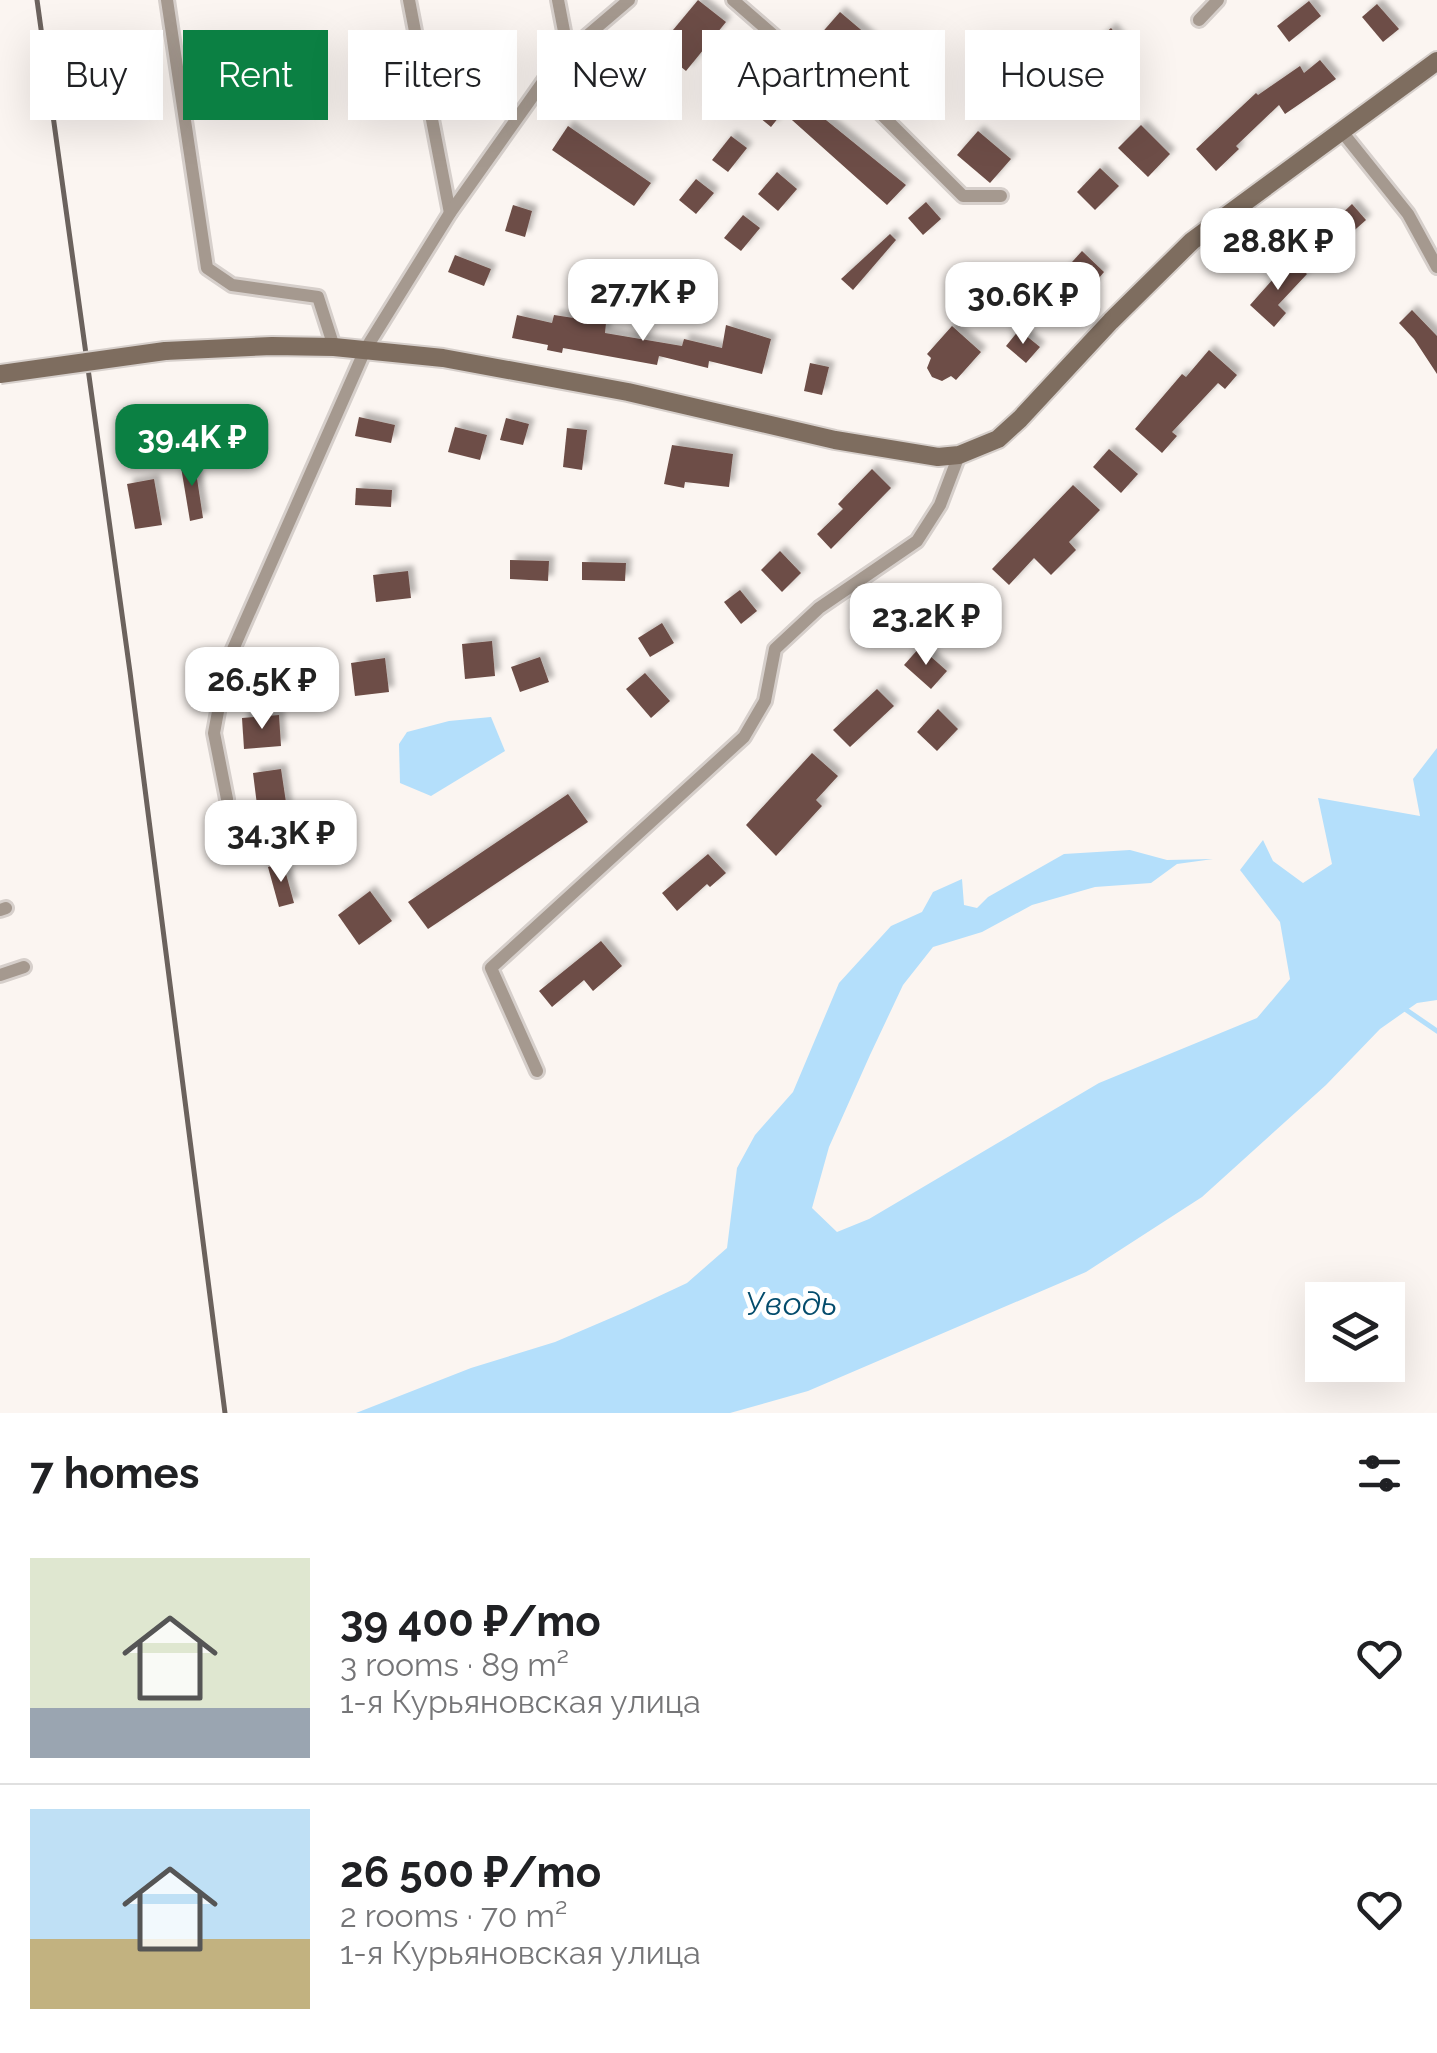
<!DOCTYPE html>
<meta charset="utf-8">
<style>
:root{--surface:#fff;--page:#f2f2f2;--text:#202124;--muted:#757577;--line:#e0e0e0;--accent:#0b8043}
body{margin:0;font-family:Raleway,sans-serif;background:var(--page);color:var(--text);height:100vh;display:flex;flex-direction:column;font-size:38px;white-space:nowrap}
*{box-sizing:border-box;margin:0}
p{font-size:32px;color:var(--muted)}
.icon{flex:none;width:55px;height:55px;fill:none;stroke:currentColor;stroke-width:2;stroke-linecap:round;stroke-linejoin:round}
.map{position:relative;height:1413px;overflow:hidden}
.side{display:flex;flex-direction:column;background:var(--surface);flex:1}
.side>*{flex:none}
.hud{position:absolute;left:30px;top:30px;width:1378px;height:90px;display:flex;gap:20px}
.buttons{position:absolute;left:1305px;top:1282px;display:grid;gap:20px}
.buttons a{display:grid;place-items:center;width:100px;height:100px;border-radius:0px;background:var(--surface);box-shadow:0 10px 40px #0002;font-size:50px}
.price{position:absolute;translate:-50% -85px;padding:0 22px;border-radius:20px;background:#fff;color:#222;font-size:32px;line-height:65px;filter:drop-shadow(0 2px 5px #0008)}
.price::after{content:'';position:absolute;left:50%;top:60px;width:30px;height:22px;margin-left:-15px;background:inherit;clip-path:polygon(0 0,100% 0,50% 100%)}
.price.selected{background:var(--accent);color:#fff}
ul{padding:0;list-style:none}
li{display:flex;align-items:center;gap:30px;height:250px;padding:0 30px}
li+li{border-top:2px solid var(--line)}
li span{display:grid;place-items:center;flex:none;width:280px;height:200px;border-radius:0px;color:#555}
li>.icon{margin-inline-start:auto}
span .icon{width:120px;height:120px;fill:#fffc;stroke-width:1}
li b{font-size:42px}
h2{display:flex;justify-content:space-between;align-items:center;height:120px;padding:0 30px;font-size:42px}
.tag{padding:0 35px;border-radius:0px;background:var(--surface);box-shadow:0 10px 40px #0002;font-size:35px;line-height:90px}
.tag.selected{background:var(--accent);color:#fff}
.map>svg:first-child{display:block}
</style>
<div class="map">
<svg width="1437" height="1413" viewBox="0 0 1437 1413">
<defs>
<filter id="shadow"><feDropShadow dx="5.5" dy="-5.5" stdDeviation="2.5" flood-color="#0004"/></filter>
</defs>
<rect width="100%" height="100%" fill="#fbf5f1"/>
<g fill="#b4dffb">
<polygon points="491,717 505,751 431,796 400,783 399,744 407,732 449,721"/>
<polygon points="1437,748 1437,1000 1417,1003 1380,1029 1326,1085 1202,1197 1086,1272 808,1391 730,1413 356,1413 471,1368 555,1342 625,1312 687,1283 727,1248 737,1168 755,1135 793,1092 839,983 891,926 922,912 933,892 962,879 964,905 977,908 988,897 1064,854 1130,850 1167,860 1213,859 1177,864 1151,883 1095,887 1032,905 982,932 933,947 903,985 870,1055 829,1147 812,1208 837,1232 869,1219 1099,1083 1257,1018 1290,979 1280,922 1240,870 1263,840 1273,861 1303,883 1332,864 1318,798 1420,816 1413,779"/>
</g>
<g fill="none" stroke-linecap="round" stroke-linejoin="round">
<polyline stroke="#b4dffb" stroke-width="5" points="1402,1007 1437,1031"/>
</g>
<g fill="#6d4d46" filter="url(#shadow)">
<polygon points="698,0 726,22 686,71 658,48"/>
<polygon points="1309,1 1321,16 1289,42 1277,26"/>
<polygon points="1377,4 1399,29 1383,42 1362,17"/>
<polygon points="840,12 873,40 852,64 819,36"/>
<polygon points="1111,28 1129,49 1103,71 1086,50"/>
<polygon points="1037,52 1078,94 1063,108 1022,66"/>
<polygon points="1320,60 1336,79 1285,114 1279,105 1236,146 1239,149 1216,171 1196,149 1256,93 1258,95 1300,66 1304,73"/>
<polygon points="615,64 640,85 612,119 587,98"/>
<polygon points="773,77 906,185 887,205 783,112 771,127 748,108"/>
<polygon points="1141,125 1170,154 1148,177 1118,148"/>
<polygon points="568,126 651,183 634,206 552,150"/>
<polygon points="978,131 1011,159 990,183 957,155"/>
<polygon points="731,136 747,148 728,172 712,160"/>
<polygon points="1100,168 1119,186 1095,210 1077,192"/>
<polygon points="777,172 797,189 778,211 758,194"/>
<polygon points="696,179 714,193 696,214 679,200"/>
<polygon points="926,202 941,219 923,235 908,218"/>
<polygon points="1352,204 1366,220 1340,243 1346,249 1331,265 1310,244"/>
<polygon points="513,205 532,211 525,237 505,231"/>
<polygon points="743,215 760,228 741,251 724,238"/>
<polygon points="890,234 896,240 853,290 841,279"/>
<polygon points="1082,251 1104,272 1058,327 1033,305"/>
<polygon points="455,255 491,269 484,286 448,272"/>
<polygon points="1291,259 1307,274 1278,305 1286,313 1274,327 1250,305"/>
<polygon points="1412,310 1437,336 1437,374 1414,339 1399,323"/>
<polygon points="517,315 552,323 554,315 606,323 605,333 682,346 684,339 722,348 726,325 771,339 762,374 709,361 708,368 659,356 657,365 563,348 562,353 547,350 548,345 512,338"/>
<polygon points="952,326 981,352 956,380 951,376 942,381 932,377 927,368 931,358 927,354"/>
<polygon points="1019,330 1040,347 1026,363 1006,346"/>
<polygon points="1209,350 1237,375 1225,389 1218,383 1172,432 1177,436 1162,453 1135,429 1182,374 1186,377"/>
<polygon points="810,363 829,367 822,395 804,391"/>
<polygon points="359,417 395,425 391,443 355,436"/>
<polygon points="506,418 529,424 523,445 500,440"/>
<polygon points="455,427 487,435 480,460 448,452"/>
<polygon points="567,428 587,430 582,470 563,467"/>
<polygon points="672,445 733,454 729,487 685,482 684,488 664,484"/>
<polygon points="1109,449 1138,474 1121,493 1093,467"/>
<polygon points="194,459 203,518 190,521 180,461"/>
<polygon points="872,469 891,488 831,549 817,534 843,509 838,504"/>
<polygon points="154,479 162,525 135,529 127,484"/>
<polygon points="1073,485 1100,510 1069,542 1076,550 1051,575 1034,558 1009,585 992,569"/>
<polygon points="356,488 392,490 391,507 355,505"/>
<polygon points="780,551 801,573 782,592 761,570"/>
<polygon points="510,560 549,561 548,581 510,579"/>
<polygon points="582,562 626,563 625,581 582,580"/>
<polygon points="408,571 411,598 376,602 373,575"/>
<polygon points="740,590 757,611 741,624 724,602"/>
<polygon points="958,608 982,630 968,645 944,622"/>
<polygon points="662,623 674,643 650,657 638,638"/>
<polygon points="492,641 495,676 465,679 462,644"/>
<polygon points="920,647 947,671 931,689 904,665"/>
<polygon points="540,657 549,682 520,692 511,667"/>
<polygon points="385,658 389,692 355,696 351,663"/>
<polygon points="645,673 670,701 651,718 626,689"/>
<polygon points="877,689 894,706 850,747 833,730"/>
<polygon points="938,709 958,729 937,751 917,732"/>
<polygon points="279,715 281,746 244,749 242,718"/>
<polygon points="812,753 838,776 816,800 822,806 776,856 746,825"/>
<polygon points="281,769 287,809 258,813 253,773"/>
<polygon points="568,794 588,822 428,929 408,902"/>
<polygon points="708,854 726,873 710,887 707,884 677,911 662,893"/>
<polygon points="283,863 294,903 279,907 268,867"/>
<polygon points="370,891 392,921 359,945 338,915"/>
<polygon points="601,941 622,966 593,991 584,980 552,1007 539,991"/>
</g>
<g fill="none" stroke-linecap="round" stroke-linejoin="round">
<defs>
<g id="street">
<polyline points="167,0 207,268 232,285 318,297 334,347"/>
<polyline points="409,0 450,213"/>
<polyline points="558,0 568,52"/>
<polyline points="733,0 795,54 856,89 963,196 1001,196"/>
<polyline points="1199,20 1218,0"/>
<polyline points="1343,133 1408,214 1437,267"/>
<polyline points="227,799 214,733 227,663 365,350 450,213 550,72 568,52 629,0"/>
<polyline points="0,910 6,908"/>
<polyline points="0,975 24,967"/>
<polyline points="537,1071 491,968 744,737 765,701 775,649 819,608 917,541 940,505 959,455"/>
</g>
<polyline id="secondary" points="165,351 272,346 334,347 443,358 628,392 835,440 938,457 959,455 998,439 1020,419 1111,321 1192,241 1437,61"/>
</defs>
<use href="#street" stroke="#d6cfcb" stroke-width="18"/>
<use href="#secondary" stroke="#d6cfcb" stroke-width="22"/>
<use href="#street" stroke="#a5998f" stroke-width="12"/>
<use href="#secondary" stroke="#7e6d5f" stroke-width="18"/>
<polyline stroke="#6b625d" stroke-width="5" points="37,0 130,672 225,1413"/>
<defs>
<polyline id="secondary-bridge" points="0,374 165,351"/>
</defs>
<use href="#secondary-bridge" stroke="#d6cfcb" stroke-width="22" stroke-linecap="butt"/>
<use href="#secondary-bridge" stroke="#7e6d5f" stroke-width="18"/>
</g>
<g text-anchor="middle" stroke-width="10" stroke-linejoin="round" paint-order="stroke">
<g font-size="32" font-style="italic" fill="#044c6c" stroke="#fff">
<text x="791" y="1315">Уводь</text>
</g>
</g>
</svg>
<div class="buttons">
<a><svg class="icon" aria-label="layers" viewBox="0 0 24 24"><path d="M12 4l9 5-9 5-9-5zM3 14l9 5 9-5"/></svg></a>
</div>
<b class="price" style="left:1278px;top:293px">28.8K ₽</b>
<b class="price" style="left:643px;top:344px">27.7K ₽</b>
<b class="price" style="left:1023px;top:347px">30.6K ₽</b>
<b class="price selected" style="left:192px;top:489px">39.4K ₽</b>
<b class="price" style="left:926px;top:668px">23.2K ₽</b>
<b class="price" style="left:262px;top:732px">26.5K ₽</b>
<b class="price" style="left:281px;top:885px">34.3K ₽</b>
<div class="hud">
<a class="tag">Buy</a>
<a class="tag selected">Rent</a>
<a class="tag">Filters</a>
<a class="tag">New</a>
<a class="tag">Apartment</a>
<a class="tag">House</a>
</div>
</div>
<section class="side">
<h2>7 homes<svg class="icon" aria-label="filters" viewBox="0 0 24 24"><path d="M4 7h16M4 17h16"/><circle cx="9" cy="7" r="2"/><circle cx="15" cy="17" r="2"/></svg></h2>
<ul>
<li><span style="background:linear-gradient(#dfe7d0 75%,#9aa5b1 0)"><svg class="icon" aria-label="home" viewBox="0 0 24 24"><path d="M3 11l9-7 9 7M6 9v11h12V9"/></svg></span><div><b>39 400 ₽/mo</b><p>3 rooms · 89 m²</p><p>1-я Курьяновская улица</p></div><svg class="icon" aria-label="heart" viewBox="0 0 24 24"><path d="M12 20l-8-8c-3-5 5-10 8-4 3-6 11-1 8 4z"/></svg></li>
<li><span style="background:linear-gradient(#bfe0f5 65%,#c2b280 0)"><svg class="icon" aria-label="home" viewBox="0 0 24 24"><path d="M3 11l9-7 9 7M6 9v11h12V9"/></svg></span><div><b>26 500 ₽/mo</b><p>2 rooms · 70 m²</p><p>1-я Курьяновская улица</p></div><svg class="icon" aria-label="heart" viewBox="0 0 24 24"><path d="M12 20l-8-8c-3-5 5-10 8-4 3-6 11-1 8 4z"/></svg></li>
</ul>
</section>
